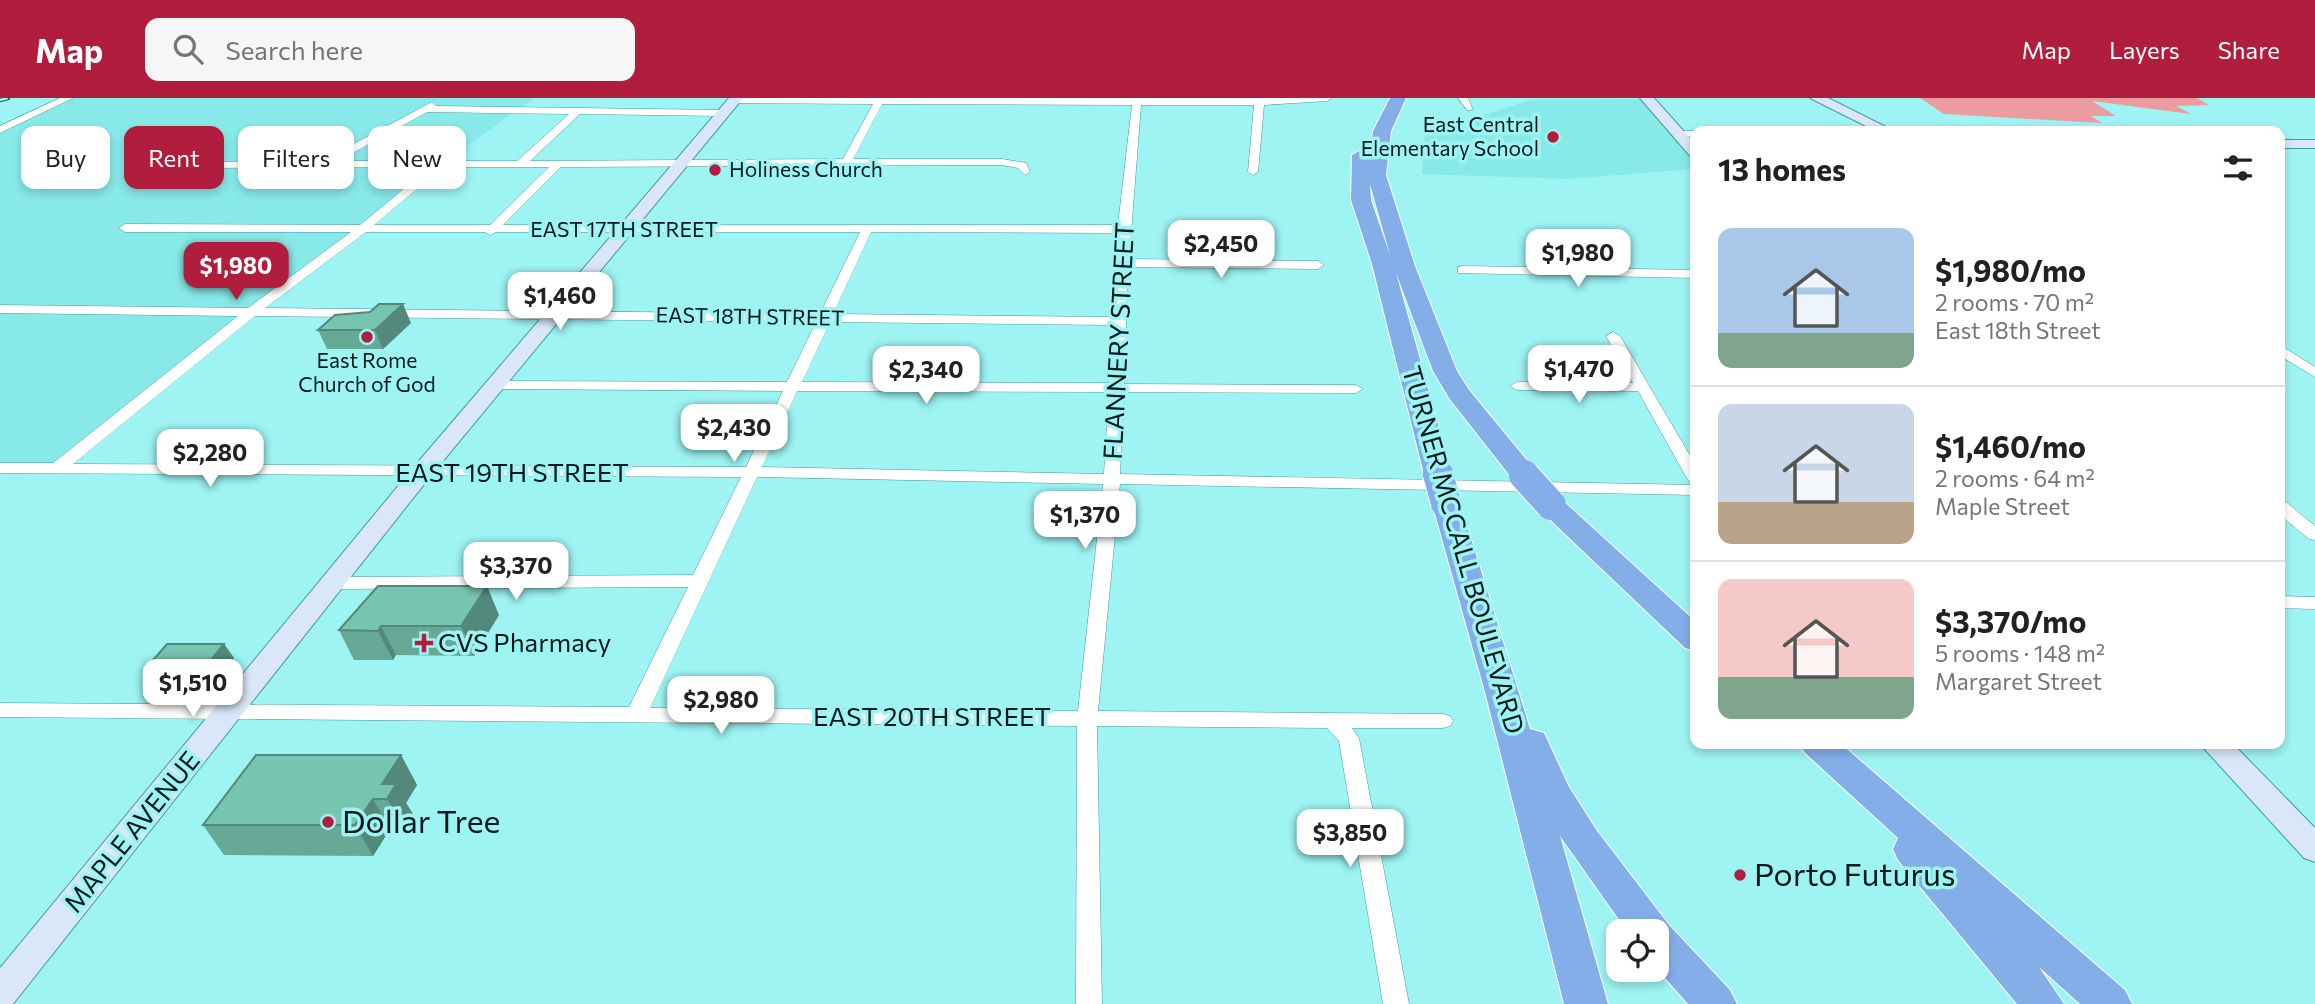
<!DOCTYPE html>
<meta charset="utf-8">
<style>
:root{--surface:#fff;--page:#f6f6f6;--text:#202124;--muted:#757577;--line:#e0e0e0;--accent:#b11d3d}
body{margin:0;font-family:Commissioner,sans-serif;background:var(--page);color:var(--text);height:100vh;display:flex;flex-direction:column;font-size:26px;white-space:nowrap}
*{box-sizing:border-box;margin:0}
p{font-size:23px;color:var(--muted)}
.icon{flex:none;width:38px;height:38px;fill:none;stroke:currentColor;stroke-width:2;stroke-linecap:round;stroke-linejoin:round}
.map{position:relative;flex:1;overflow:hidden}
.details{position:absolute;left:1690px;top:28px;width:595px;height:623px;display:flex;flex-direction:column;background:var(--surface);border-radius:14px;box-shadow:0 4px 10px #0003}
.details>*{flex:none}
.guide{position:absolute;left:21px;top:28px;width:665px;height:63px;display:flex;gap:14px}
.buttons{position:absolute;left:1606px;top:821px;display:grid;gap:14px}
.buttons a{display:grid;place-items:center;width:63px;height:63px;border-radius:14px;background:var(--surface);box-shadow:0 4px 10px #0003;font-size:35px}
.price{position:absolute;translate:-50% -60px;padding:0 16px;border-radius:14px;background:#fff;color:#222;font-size:23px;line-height:46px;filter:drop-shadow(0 2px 4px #0008)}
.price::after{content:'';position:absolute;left:50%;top:42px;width:21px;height:16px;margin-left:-10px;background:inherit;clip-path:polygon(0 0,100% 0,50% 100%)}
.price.active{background:var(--accent);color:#fff}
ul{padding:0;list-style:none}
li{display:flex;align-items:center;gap:21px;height:175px;padding:0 28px}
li+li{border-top:2px solid var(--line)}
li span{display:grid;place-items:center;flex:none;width:196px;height:140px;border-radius:14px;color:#555}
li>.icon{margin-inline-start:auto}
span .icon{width:84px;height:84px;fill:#fffc;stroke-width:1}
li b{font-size:30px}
h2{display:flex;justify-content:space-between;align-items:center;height:84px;padding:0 28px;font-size:30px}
.chip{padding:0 24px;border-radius:14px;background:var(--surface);box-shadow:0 4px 10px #0003;font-size:24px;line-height:63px}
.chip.active{background:var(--accent);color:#fff}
header{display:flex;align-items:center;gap:42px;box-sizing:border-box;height:98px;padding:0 35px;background:var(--accent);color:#fff}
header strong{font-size:33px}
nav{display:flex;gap:38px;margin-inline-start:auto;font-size:24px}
.search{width:490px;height:63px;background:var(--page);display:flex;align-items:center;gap:18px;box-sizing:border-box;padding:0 24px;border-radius:14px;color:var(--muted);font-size:26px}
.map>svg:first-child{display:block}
</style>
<header>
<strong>Map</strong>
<div class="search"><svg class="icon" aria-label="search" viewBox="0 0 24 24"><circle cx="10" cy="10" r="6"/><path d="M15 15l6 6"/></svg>Search here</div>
<nav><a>Map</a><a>Layers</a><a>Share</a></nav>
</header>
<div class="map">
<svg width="2315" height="906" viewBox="0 0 2315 906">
<rect width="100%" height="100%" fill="#9ef3f3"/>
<g fill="#88e9e9">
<polygon points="74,0 535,0 439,67 56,371 0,371 0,35"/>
<polygon points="1649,1 1696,56 1696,71 1566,81 1422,76 1426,20 1468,22 1530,2"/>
</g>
<polygon fill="#ec9b9f" points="1920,0 2197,0 2209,7 2176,8 2191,16 2092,3 2116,18 2091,18 2102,25 1944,16"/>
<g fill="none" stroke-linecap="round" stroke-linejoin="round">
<defs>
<g id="street">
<polygon points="60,0 73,0 0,35 0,28"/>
<path d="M734,0h598l-5,3 -63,4 -6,67 -5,3 -5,-3 6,-67h-113l-12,154 189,2 6,4 -6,4 -190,-2 -4,117 232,1 7,4 -7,4 -232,-1 -4,82 576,11v10l-576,-11 -22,227 345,3 7,2 3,5 -3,5 -7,2h-91l7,10 50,266h-26l-44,-263 -12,-13 -230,-2 5,278h-26l1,-278 -1077,-9v-14l629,4 59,-120 -355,2 -9,-6 9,-6 360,-2 48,-98 -741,-4v-10h53l185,-147 -238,-3v-8l248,3 103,-76h-226l-6,-4 6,-4 235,1 70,-58 -240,1 -5,-3 5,-3 132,-1 110,-59 4,4 287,4 5,3 -5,3 -143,-2 -50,47 313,-2 30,-55 -142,-1v-4zM882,6l250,1 -14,120h-615l58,-58 441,-2 16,3 7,7 5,-3 -4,-9 -24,-4h-149zM427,14l142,2 -52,47h-179zM443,69h106l-59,58h-116zM366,134h119l5,3 6,-3h364l-40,82 -555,-6zM871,134l247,1 -5,84 -280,-3zM255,218l561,6 -29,60 -292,-1 -7,4 7,4 288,2 -37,76 -673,-3zM830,224l283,3 -4,58 -307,-1zM797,293l312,1 -5,82 -342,-7zM757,379l346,7 -25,227 -428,-3z"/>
<polygon points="1458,0 1468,0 1473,12 1467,12"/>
<polygon points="1679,33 1697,33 1696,39 1675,38 1674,36"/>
<polygon points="1462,168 1696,172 1696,180 1458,175 1458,169"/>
<polygon points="1613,234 1620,238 1696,368 1696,387 1688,382 1638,293 1517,292 1510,288 1517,284 1633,285 1606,238"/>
<polygon points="2280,247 2315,269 2315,279 2280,258"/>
<polygon points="2280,403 2286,404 2315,428 2315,442 2309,441 2280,417"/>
<polygon points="2280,498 2315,499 2315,511 2280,510"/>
</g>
<g id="secondary">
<polygon points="729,0 743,0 429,380 13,906 0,906 0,870 413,370"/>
<polygon points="1640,0 1654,0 1696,47 1696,60 1691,59"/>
<polygon points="1810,0 1828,0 1894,33 1876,33"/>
<rect x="2280" y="42" width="35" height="8"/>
<polygon points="2200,646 2233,646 2315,730 2315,764 2304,760"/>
</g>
<g id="highway">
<path d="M1390,0h16l-15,33 -5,44 29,91 42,105 12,19 65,79 4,6 -4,6h-20l-65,-83 -16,-27 -37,-98 56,201 -4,6h-20l-4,-6 -52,-210 -21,-64 1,-45 9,-5 6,1 3,7 3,-27zM1370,86l20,71 -19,-55z"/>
<polygon points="1446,397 1456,399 1460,405 1530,631 1544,635 1569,689 1597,733 1669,827 1730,892 1737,906 1688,906 1657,871 1657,833 1627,833 1560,738 1608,906 1564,906 1485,594 1432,405 1436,399"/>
<polygon points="1551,398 1561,401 1696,524 1696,553 1685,550 1541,413 1537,407 1541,401"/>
<polygon points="1800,646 1841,646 2125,892 2132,906 2080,906 2039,869 2064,906 2017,906 1898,762 1893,751 1898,740 1805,655"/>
</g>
</defs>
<use href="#street" stroke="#459a9b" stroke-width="1"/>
<use href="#secondary" stroke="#459a9b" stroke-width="2"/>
<use href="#highway" stroke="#fff" stroke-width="2"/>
<use href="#street" fill="#fff" fill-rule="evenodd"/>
<use href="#secondary" fill="#dae7f8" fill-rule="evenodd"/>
<use href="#highway" fill="#84aee8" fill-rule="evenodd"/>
<defs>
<polyline id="rail" points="0,2 8,0"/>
</defs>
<use href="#rail" stroke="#315c5d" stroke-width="4.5"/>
<use href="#rail" stroke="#9ef3f3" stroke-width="2.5" stroke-dasharray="8" stroke-linecap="butt"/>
<defs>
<g id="highway-bridge">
<polyline points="1438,376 1446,405"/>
<polyline points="1524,377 1551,407"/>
</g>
</defs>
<use href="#highway-bridge" stroke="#fff" stroke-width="32" stroke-linecap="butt"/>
<use href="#highway-bridge" stroke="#84aee8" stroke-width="30"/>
</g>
<g fill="#66a997">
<polygon points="411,225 383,251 327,251 318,232"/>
<polygon points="499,517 474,558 396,557 393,562 354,562 339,532"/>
<polygon points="224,546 234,560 216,582 158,583 148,568"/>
<polygon points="401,657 417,687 406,705 413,716 404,731 390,731 373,758 224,757 203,727"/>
</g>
<g fill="#53897b">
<polygon points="403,206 411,225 383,251 375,232"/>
<polygon points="487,488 499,517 474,558 461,528"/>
<polygon points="381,528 396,557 393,562 378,533"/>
<polygon points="224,546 234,560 216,582 207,567"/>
<polygon points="401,657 417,687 406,705 413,716 404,731 387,701 382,686"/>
<polygon points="373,701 390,731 373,758 355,727"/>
</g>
<g fill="#77c4b0" stroke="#53897b" stroke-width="2">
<polygon points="379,206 403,206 375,232 318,232 335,217 370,214"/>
<polygon points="378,488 487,488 461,528 381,528 378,533 339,532"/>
<polygon points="167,546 224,546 207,567 148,568"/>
<polygon points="256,657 401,657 382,686 396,686 387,701 373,701 355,727 203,727"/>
</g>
<g fill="#b11d3d" stroke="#9ef3f3" stroke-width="2.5">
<circle cx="1553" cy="39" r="7"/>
<circle cx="715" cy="72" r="7"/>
<circle cx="367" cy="239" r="7"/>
<path d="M420.5 534.5h7v7h7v7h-7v7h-7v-7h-7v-7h7z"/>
<circle cx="328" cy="724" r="7"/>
<circle cx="1740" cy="777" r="7"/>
</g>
<g text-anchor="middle" stroke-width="7" stroke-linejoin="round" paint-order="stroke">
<g font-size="21" fill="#00191a" stroke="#9ef3f3" text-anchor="end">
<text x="1539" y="34">East Central<tspan x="1539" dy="24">Elementary School</tspan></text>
<text x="729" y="79" text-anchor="start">Holiness Church</text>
<text x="367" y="270" text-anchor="middle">East Rome<tspan x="367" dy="24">Church of God</tspan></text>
</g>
<g font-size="21" fill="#00191a" stroke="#9ef3f3">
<text x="624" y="139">EAST 17TH STREET</text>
<text transform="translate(750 219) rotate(1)" y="7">EAST 18TH STREET</text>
</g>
<g font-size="26" fill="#00191a" stroke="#9ef3f3">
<text transform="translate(1119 243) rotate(-87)" y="9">FLANNERY STREET</text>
<text x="512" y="384">EAST 19TH STREET</text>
<text transform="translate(1463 452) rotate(74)" y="9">TURNER MCCALL BOULEVARD</text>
<text x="932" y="628">EAST 20TH STREET</text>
<text transform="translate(132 734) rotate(-51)" y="9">MAPLE AVENUE</text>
</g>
<g font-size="26" fill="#00191a" stroke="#9ef3f3" text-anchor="start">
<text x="438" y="554">CVS Pharmacy</text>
</g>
<g font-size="32" fill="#00191a" stroke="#9ef3f3" text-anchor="start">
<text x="342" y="735">Dollar Tree</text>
<text x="1754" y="788">Porto Futurus</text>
</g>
</g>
</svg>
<div class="buttons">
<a><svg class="icon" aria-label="locate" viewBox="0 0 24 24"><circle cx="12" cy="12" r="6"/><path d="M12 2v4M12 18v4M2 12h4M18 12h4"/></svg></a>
</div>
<b class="price" style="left:1221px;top:182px">$2,450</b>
<b class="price" style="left:1578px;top:191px">$1,980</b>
<b class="price active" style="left:236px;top:204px">$1,980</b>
<b class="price" style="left:560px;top:234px">$1,460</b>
<b class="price" style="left:1579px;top:307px">$1,470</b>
<b class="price" style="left:926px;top:308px">$2,340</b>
<b class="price" style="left:734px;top:366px">$2,430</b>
<b class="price" style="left:210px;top:391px">$2,280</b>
<b class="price" style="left:1085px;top:453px">$1,370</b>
<b class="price" style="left:516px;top:504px">$3,370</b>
<b class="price" style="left:193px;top:621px">$1,510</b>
<b class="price" style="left:721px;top:638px">$2,980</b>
<b class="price" style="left:1350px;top:771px">$3,850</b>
<div class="guide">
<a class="chip">Buy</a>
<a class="chip active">Rent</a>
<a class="chip">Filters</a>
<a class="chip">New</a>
</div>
<section class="details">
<h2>13 homes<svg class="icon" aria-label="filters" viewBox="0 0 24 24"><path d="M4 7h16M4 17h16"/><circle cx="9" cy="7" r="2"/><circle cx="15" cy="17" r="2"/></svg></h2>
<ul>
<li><span style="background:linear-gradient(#a9c7e8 75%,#7fa58c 0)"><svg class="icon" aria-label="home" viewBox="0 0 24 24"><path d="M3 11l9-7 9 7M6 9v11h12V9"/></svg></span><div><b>$1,980/mo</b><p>2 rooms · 70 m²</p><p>East 18th Street</p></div></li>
<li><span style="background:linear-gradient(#c9d6e8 70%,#b9a48a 0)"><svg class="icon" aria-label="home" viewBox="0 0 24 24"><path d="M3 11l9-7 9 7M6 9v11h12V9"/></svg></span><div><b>$1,460/mo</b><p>2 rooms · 64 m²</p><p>Maple Street</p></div></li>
<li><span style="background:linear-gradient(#f6c9c9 70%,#7fa58c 0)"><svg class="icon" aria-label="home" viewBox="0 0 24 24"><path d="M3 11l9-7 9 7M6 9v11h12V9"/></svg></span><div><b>$3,370/mo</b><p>5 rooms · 148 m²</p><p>Margaret Street</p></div></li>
</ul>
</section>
</div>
